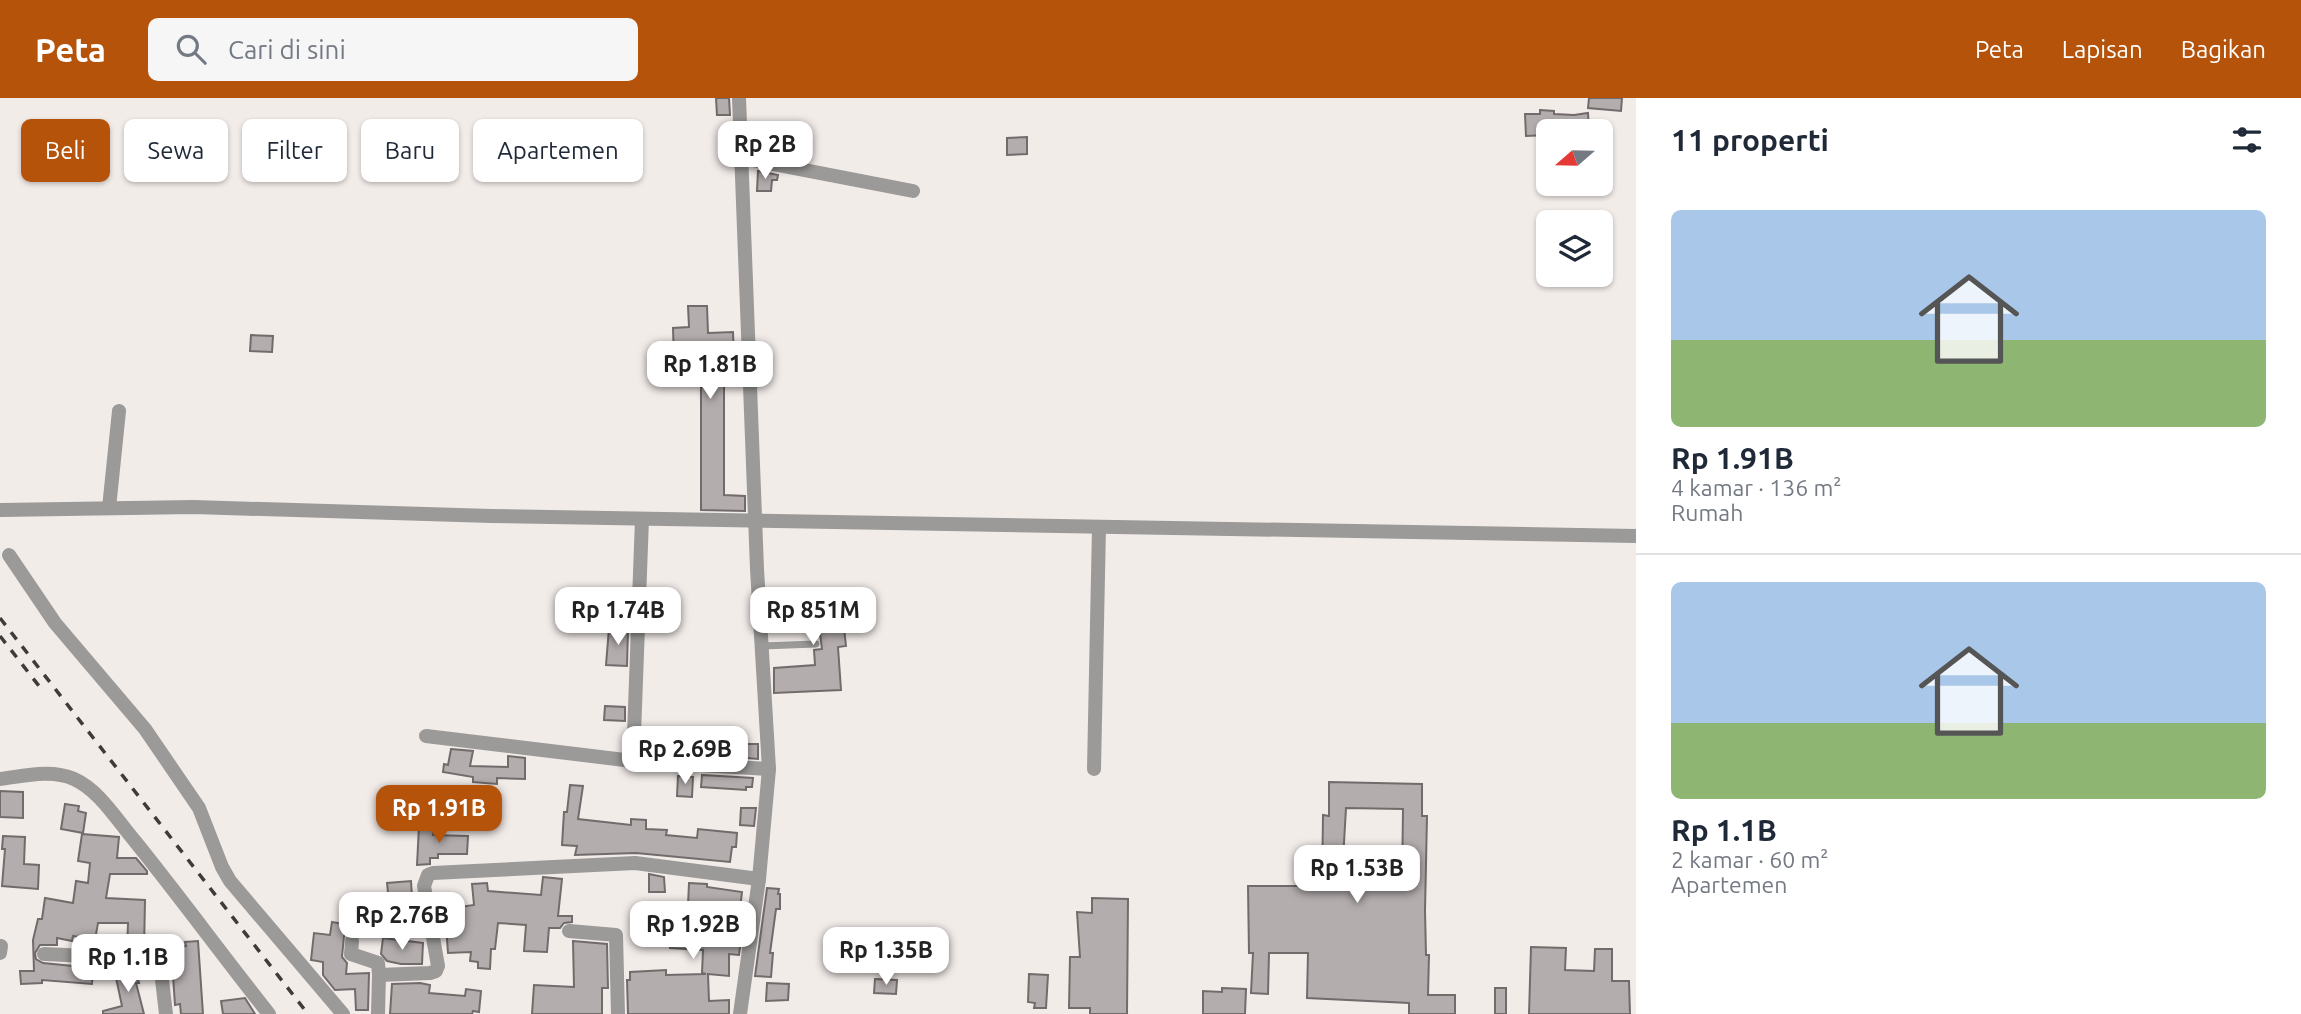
<!DOCTYPE html>
<html lang="id">
<meta charset="utf-8">
<style>
:root{--surface:#fff;--page:#f6f6f7;--text:#1f2937;--muted:#747a83;--line:#e0e1e3;--accent:#b45309}
body{margin:0;font-family:Ubuntu,sans-serif;background:var(--page);color:var(--text);height:100vh;display:flex;flex-direction:column;font-size:26px;white-space:nowrap}
*{box-sizing:border-box;margin:0}
p{font-size:23px;color:var(--muted)}
.icon{flex:none;width:38px;height:38px;fill:none;stroke:currentColor;stroke-width:2;stroke-linecap:round;stroke-linejoin:round}
.map{position:relative;flex:1;overflow:hidden}
.sheet{display:flex;flex-direction:column;background:var(--surface);width:665px}
.sheet>*{flex:none}
.banner{position:absolute;left:21px;top:21px;width:665px;height:63px;display:flex;gap:14px}
.needle{width:46px;rotate:250deg}
.buttons{position:absolute;left:1536px;top:21px;display:grid;gap:14px}
.buttons a{display:grid;place-items:center;width:77px;height:77px;border-radius:10px;background:var(--surface);box-shadow:0 2px 5px #0004;font-size:35px}
.price{position:absolute;translate:-50% -60px;padding:0 16px;border-radius:14px;background:#fff;color:#222;font-size:23px;line-height:46px;filter:drop-shadow(0 2px 4px #0008)}
.price::after{content:'';position:absolute;left:50%;top:42px;width:21px;height:16px;margin-left:-10px;background:inherit;clip-path:polygon(0 0,100% 0,50% 100%)}
.price.selected{background:var(--accent);color:#fff}
ul{padding:0;list-style:none}
li{display:grid;align-content:center;gap:14px;height:371px;padding:0 35px}
li+li{border-top:2px solid var(--line)}
li span{display:grid;place-items:center;height:217px;border-radius:10px;color:#555}
li>.icon{margin-inline-start:auto}
span .icon{width:126px;height:126px;fill:#fffc;stroke-width:1}
li b{font-size:30px}
h2{display:flex;justify-content:space-between;align-items:center;height:84px;padding:0 35px;font-size:30px}
.chip{padding:0 24px;border-radius:10px;background:var(--surface);box-shadow:0 2px 5px #0004;font-size:24px;line-height:63px}
.chip.selected{background:var(--accent);color:#fff}
header{display:flex;align-items:center;gap:42px;box-sizing:border-box;height:98px;padding:0 35px;background:var(--accent);color:#fff}
header strong{font-size:33px}
nav{display:flex;gap:38px;margin-inline-start:auto;font-size:24px}
.search{width:490px;height:63px;background:var(--page);display:flex;align-items:center;gap:18px;box-sizing:border-box;padding:0 24px;border-radius:10px;color:var(--muted);font-size:26px}
main{display:flex;flex:1;min-height:0}
.map>svg:first-child{display:block}
</style>
<header>
<strong>Peta</strong>
<div class="search"><svg class="icon" aria-label="search" viewBox="0 0 24 24"><circle cx="10" cy="10" r="6"/><path d="M15 15l6 6"/></svg>Cari di sini</div>
<nav><a>Peta</a><a>Lapisan</a><a>Bagikan</a></nav>
</header>
<main>
<div class="map">
<svg width="1636" height="916" viewBox="0 0 1636 916">
<rect width="100%" height="100%" fill="#f2ece9"/>
<g fill="#b4adae" stroke="#726b6b" stroke-width="2" fill-rule="evenodd">
<polygon points="716,0 729,0 730,17 717,17"/>
<polygon points="1589,0 1622,0 1621,13 1588,10"/>
<polygon points="1540,12 1554,13 1554,16 1574,17 1588,15 1589,33 1549,33 1549,37 1526,38 1525,16 1540,16"/>
<polygon points="1027,39 1027,56 1007,57 1007,40"/>
<polygon points="758,73 778,77 777,82 772,82 771,93 757,93"/>
<polygon points="688,208 707,208 708,235 733,234 734,260 739,260 739,283 724,283 724,397 745,398 745,413 701,412 701,284 698,284 697,264 674,264 673,230 689,229"/>
<polygon points="251,237 273,238 272,254 250,253"/>
<polygon points="840,503 853,529 844,530 846,548 838,549 841,592 774,595 774,570 815,567 814,552 822,551 819,528 774,533 771,511"/>
<polygon points="609,530 628,530 627,568 606,567"/>
<polygon points="605,608 625,609 625,623 604,622"/>
<polygon points="734,646 758,646 758,661 735,659"/>
<polygon points="451,651 473,653 470,668 508,669 508,658 525,660 525,681 497,680 497,686 473,684 473,679 443,674 444,666 448,667"/>
<polygon points="702,677 753,680 752,689 746,689 746,692 701,689"/>
<polygon points="678,678 693,679 692,699 677,698"/>
<path d="M1329,684l93,2v32h5l-2,95 1,44h3l-1,40h27v19h-46v-11l-102,-5 1,-45h-39l-1,41 -17,-1 2,-40h-4l-1,-67h74l1,-71 6,1zM1346,710l57,1 -1,74h-21v-23h-38z"/>
<polygon points="570,687 583,688 578,721 631,727 631,721 646,722 646,731 667,732 666,737 697,740 698,731 737,735 736,749 732,749 730,764 636,755 575,757 577,748 562,747 564,714 567,714"/>
<polygon points="0,693 23,694 23,720 0,719"/>
<polygon points="65,706 79,708 78,713 86,715 83,735 61,731"/>
<polygon points="741,710 756,710 754,728 740,727"/>
<polygon points="419,728 434,729 433,737 468,738 467,756 438,756 438,760 430,760 430,766 417,767"/>
<polygon points="82,736 119,739 117,760 136,760 147,773 147,776 110,776 106,800 145,802 144,852 127,851 128,825 98,825 95,842 73,838 72,843 57,840 57,847 40,847 35,855 36,861 43,865 93,870 92,886 42,882 42,885 21,886 20,873 34,873 33,842 38,821 42,821 45,800 73,805 76,783 88,785 90,765 78,763"/>
<polygon points="3,738 25,739 24,766 39,767 38,791 2,788 5,751 2,751"/>
<polygon points="649,776 664,779 665,794 649,794"/>
<polygon points="543,779 562,781 558,818 572,818 572,824 564,825 560,830 549,830 547,854 524,853 526,827 498,825 495,851 491,851 490,871 478,870 478,864 470,863 471,854 448,855 446,827 441,828 438,812 474,807 472,786 487,785 488,793 541,797"/>
<polygon points="411,783 412,799 409,821 395,819 394,827 379,826 382,803 389,804 387,785"/>
<polygon points="689,785 707,786 707,789 742,794 739,819 744,819 739,857 729,856 729,878 708,876 709,903 729,902 729,916 628,916 627,882 630,882 630,874 666,872 666,877 706,876 702,875 703,852 670,850 671,834 710,837 712,809 688,807"/>
<polygon points="767,790 779,791 778,796 780,796 780,811 776,811 770,855 773,855 771,879 755,878"/>
<polygon points="1092,800 1128,801 1127,916 1090,916 1090,910 1069,910 1070,859 1080,859 1077,814 1092,815"/>
<polygon points="332,824 356,828 355,834 348,834 344,838 342,859 347,865 346,876 369,875 368,912 356,912 355,891 335,892 323,877 323,864 311,862 314,835 330,837"/>
<polygon points="383,840 423,845 422,866 401,866 387,863 381,856"/>
<polygon points="198,843 203,916 181,916 180,906 175,907 171,849 186,848 185,844"/>
<polygon points="573,843 607,846 608,890 602,890 602,916 532,916 534,887 574,889"/>
<polygon points="1531,849 1566,850 1565,872 1594,873 1595,851 1612,851 1612,883 1629,883 1630,916 1529,916"/>
<polygon points="126,871 135,871 139,885 136,885 144,916 103,916 103,913 122,908 115,875"/>
<polygon points="1029,876 1048,877 1046,910 1034,910 1035,905 1028,904"/>
<polygon points="875,881 897,882 896,896 874,895"/>
<polygon points="420,885 430,887 429,895 465,898 466,891 481,893 479,914 473,913 472,916 390,916 392,886"/>
<polygon points="767,885 789,886 788,902 766,903"/>
<polygon points="1222,890 1246,891 1245,916 1203,916 1203,893 1222,894"/>
<rect x="1495" y="890" width="11" height="26"/>
<polygon points="245,900 255,916 223,916 221,903"/>
</g>
<g fill="none" stroke-linecap="round" stroke-linejoin="round">
<polyline stroke="#9b9a98" stroke-width="7" points="762,548 816,546"/>
<g stroke="#9b9a98" stroke-width="14">
<polyline points="739,0 757,471 769,671 759,781 740,916"/>
<polyline points="742,60 913,93"/>
<polyline points="109,410 119,313"/>
<polyline points="0,412 194,409 491,418 1636,438"/>
<polyline points="9,457 55,525 145,631 199,710 222,769 230,783 343,916"/>
<polyline points="426,638 633,663 769,671"/>
<polyline points="633,663 642,421"/>
<polyline points="1094,671 1099,429"/>
<path d="M0,681c24,-3 51,-10 74,0 25,11 43,41 60,61 46,57 89,116 135,174"/>
<polyline points="569,833 616,837 618,916"/>
<polyline points="352,843 351,856 378,865 379,877"/>
<polyline points="0,855 1,848"/>
<polyline points="44,856 87,858 111,865 127,861 154,862 161,873 166,916"/>
<polyline points="378,916 379,877 430,875 436,873 438,868 424,788 428,777 433,775 635,765 759,781"/>
</g>
<g stroke="#3e3c3b" stroke-width="3.5" stroke-dasharray="9 9" stroke-linecap="butt">
<polyline points="0,520 308,916"/>
<polyline points="0,538 39,588"/>
</g>
</g>
</svg>
<div class="buttons">
<a><svg class="needle" viewBox="-14 -14 28 28"><path d="M0-13l5 13h-10z" fill="#e53935"/><path d="M0 13l5-13h-10z" fill="#747a83"/></svg></a>
<a><svg class="icon" aria-label="layers" viewBox="0 0 24 24"><path d="M12 4l9 5-9 5-9-5zM3 14l9 5 9-5"/></svg></a>
</div>
<b class="price" style="left:765px;top:83px">Rp 2B</b>
<b class="price" style="left:710px;top:303px">Rp 1.81B</b>
<b class="price" style="left:618px;top:549px">Rp 1.74B</b>
<b class="price" style="left:813px;top:549px">Rp 851M</b>
<b class="price" style="left:685px;top:688px">Rp 2.69B</b>
<b class="price selected" style="left:439px;top:747px">Rp 1.91B</b>
<b class="price" style="left:1357px;top:807px">Rp 1.53B</b>
<b class="price" style="left:402px;top:854px">Rp 2.76B</b>
<b class="price" style="left:693px;top:863px">Rp 1.92B</b>
<b class="price" style="left:886px;top:889px">Rp 1.35B</b>
<b class="price" style="left:128px;top:896px">Rp 1.1B</b>
<div class="banner">
<a class="chip selected">Beli</a>
<a class="chip">Sewa</a>
<a class="chip">Filter</a>
<a class="chip">Baru</a>
<a class="chip">Apartemen</a>
</div>
</div>
<section class="sheet">
<h2>11 properti<svg class="icon" aria-label="filters" viewBox="0 0 24 24"><path d="M4 7h16M4 17h16"/><circle cx="9" cy="7" r="2"/><circle cx="15" cy="17" r="2"/></svg></h2>
<ul>
<li><span style="background:linear-gradient(#a9c7e8 60%,#8fb573 0)"><svg class="icon" aria-label="home" viewBox="0 0 24 24"><path d="M3 11l9-7 9 7M6 9v11h12V9"/></svg></span><div><b>Rp 1.91B</b><p>4 kamar · 136 m²</p><p>Rumah</p></div></li>
<li><span style="background:linear-gradient(#a9c7e8 65%,#8fb573 0)"><svg class="icon" aria-label="home" viewBox="0 0 24 24"><path d="M3 11l9-7 9 7M6 9v11h12V9"/></svg></span><div><b>Rp 1.1B</b><p>2 kamar · 60 m²</p><p>Apartemen</p></div></li>
</ul>
</section>
</main>
